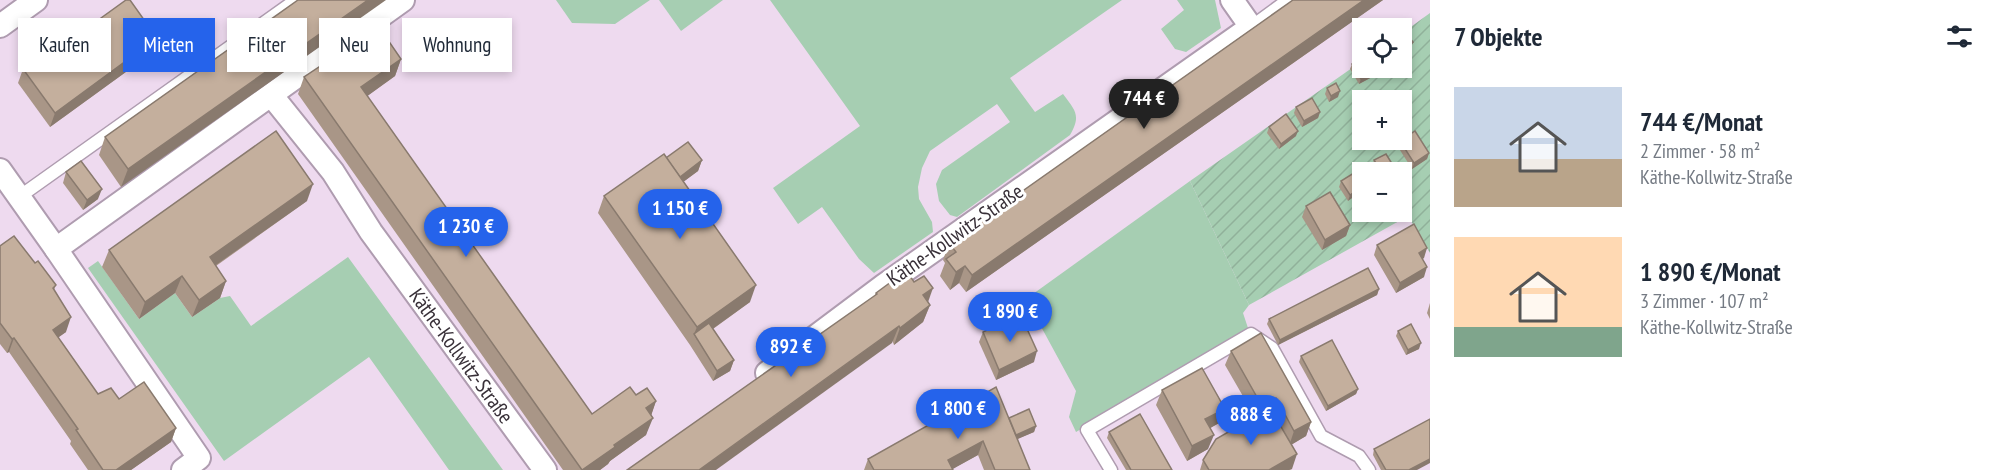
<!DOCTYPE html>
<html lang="de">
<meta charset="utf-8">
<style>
:root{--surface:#fff;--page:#f2f2f3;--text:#1f2937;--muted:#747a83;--accent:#2563eb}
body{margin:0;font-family:"PT Sans Narrow",sans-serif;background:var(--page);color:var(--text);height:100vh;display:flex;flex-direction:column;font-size:22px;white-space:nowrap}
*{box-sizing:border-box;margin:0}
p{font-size:20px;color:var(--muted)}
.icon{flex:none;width:33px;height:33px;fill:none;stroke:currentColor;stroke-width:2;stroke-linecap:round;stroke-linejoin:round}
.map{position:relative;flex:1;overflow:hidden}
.panel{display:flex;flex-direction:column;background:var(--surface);width:570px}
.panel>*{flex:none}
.top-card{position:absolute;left:18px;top:18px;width:570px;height:54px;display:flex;gap:12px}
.fabs{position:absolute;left:1352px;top:18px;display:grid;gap:12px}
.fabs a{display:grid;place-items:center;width:60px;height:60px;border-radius:0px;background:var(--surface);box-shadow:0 3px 9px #0003;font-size:30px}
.price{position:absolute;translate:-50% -51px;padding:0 14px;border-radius:21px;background:var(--accent);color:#fff;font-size:20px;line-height:39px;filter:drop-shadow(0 2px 3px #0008)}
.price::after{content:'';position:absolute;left:50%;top:36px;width:18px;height:14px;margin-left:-9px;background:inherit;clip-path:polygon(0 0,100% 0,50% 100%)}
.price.active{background:#222;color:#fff}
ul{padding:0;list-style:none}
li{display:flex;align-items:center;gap:18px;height:150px;padding:0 24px}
li span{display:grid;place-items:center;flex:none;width:168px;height:120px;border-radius:0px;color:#555}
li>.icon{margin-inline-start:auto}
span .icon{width:72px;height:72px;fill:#fffc;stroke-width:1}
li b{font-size:26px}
h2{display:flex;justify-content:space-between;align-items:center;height:72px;padding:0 24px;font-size:26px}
.tag{padding:0 21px;border-radius:0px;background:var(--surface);box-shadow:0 3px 9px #0003;font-size:21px;line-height:54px}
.tag.active{background:var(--accent);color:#fff}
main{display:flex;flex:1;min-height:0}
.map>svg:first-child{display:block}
</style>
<main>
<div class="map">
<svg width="1430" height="470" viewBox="0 0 1430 470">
<defs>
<pattern id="garden-furrows" width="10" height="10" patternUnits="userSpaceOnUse" patternTransform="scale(1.5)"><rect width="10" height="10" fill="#a6ceb2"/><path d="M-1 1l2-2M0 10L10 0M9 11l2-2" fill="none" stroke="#90b19a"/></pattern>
</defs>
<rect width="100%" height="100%" fill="#eedaef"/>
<g fill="#a6ceb2">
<polygon points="556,0 650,0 615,24 572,23"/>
<polygon points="659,0 723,0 681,31"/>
<path d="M770,0h352l-112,78 25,34 28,-18c13,17 18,22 7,41l-113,82 -7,-2 -11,-14 -3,-17 6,-14 68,-48 -13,-18 -67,47 -8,17 -4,19 1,12 13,23 1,10 -59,41 -15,-14 -37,-52 -24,17 -25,-36 87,-62z"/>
<polygon points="1177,0 1215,0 1221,28 1186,52 1175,49 1161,29 1184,10"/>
<polygon points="1190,181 1249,305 1243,313 1249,331 1076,432 1069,417 1076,391 1026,299"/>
<polygon points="348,257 503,470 449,470 369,357 224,461 88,268 98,261 139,319 175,293 192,317 220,298 230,296 251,326"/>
</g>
<path fill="url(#garden-furrows)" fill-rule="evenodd" d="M1430,13v240l-22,-37 -159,89 -59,-124 172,-120v7h39v-34zM1362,100h39v40h-39zM1362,172h39v40h-39z"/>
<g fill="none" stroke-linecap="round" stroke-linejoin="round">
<defs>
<g id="service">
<polyline points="1251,27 1288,0"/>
<polyline points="19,197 296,0"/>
<polyline points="1111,470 1087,430 1251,334 1272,348 1321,436 1359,456 1369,470"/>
</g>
<g id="minor">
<polyline points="0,26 36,0"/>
<polyline points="272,96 333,172 371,232 545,470"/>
<polyline points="0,170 56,249"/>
<polyline points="767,373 883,286 1251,27 1232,0"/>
<polyline points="183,470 199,458 56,249 403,0"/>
</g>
</defs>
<use href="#service" stroke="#af9cb0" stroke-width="15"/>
<use href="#minor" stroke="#af9cb0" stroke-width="26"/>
<use href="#service" stroke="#fff" stroke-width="12"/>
<use href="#minor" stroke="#fff" stroke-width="22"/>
</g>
<g fill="#a99687">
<polygon points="298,0 121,187 99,155 105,137"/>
<polygon points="1293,0 1383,0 966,292 959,283 950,290 940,276 945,263 943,260 949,243"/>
<polygon points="1401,35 1411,48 1402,54 1401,53"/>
<polygon points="157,38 152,53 50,127 18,83 23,69 58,49"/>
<polygon points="401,59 395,76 367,96 592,414 636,395 656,401 651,415 646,435 610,461 608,464 600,470 563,470 298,94 304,77"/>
<polygon points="1352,64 1374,72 1372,77 1359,84 1350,69"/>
<polygon points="1327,88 1338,97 1329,102 1325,94"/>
<polygon points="1296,107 1320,112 1318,118 1302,127 1294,113"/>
<polygon points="1269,127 1296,136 1279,149 1267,133"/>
<polygon points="1400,141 1429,153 1427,159 1412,169 1398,147"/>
<polygon points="666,158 702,160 698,171 683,182 750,302 713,329 734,360 730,371 713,381 690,345 598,213 604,196"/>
<polygon points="1374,160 1392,172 1376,172 1372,166"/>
<polygon points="66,172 98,199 83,210 63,183"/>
<polygon points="1362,180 1348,201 1339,187 1341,181"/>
<polygon points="307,201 216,266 226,281 220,298 192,317 175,293 139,319 102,267 109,250"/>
<polygon points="1306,206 1350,225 1346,236 1322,250 1302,217"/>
<polygon points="1377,245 1424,258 1422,259 1424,277 1396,293 1374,255"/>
<polygon points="0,246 35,263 56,285 54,290 66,332 58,337 98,394 119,399 176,428 171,442 131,470 88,470 70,444 71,441 9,352 7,353 0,344"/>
<polygon points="892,283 928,302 930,305 923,322 894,345 875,295 876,293"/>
<polygon points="1379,289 1377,295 1278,345 1267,324 1269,319"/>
<polygon points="1430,303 1430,319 1427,313"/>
<polygon points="1006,328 1034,362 996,380 979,342 983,332"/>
<polygon points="1398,331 1419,349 1406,355 1396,336"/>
<polygon points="1231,351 1311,422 1306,436 1291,445 1292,469 1289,470 1200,470 1203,460 1255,417 1225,365"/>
<polygon points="1301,356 1358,389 1356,394 1326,411 1299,362"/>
<polygon points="1162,390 1219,423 1210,428 1208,449 1187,461 1156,405"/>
<polygon points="1009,418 1036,426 1034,432 1017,439 1030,470 984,470 978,455 952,469 953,470 864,470 868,459"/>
<polygon points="1109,432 1172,470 1126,470 1107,438"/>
<polygon points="1374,449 1417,470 1381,470 1373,455"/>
</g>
<g fill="#897a6e">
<polygon points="368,0 386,0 121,187 128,169"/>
<polygon points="1364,0 1383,0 966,292 972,275"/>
<polygon points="157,38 152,53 50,127 55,113"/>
<polygon points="1413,42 1411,48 1402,54 1404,49"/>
<polygon points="401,59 395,76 355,105 361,87"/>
<polygon points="1374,72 1372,77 1359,84 1361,79"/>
<polygon points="1340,91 1338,97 1329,102 1331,96"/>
<polygon points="1320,112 1318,118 1302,127 1304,121"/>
<polygon points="1298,131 1296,136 1279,149 1281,144"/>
<polygon points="1429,153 1427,159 1412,169 1414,163"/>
<polygon points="702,160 698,171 671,191 675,181"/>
<polygon points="1394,167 1392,172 1384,172"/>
<polygon points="313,184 307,201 203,274 210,257"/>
<polygon points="1362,187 1362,191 1348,201 1350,195"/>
<polygon points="102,189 98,199 83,210 87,200"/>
<polygon points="1350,225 1346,236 1322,250 1325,240"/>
<polygon points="1427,248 1424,258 1415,263 1419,253"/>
<polygon points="965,266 959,283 950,290 956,272"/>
<polygon points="1427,267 1424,277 1396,293 1400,283"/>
<polygon points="182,276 175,293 139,319 145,302"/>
<polygon points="226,281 220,298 192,317 199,300"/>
<polygon points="756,285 750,302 697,340 694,334 697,327"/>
<polygon points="933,288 927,305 923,295"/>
<polygon points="1379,289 1377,295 1278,345 1280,340"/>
<polygon points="930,305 923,322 894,345 900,328"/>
<polygon points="71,317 66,332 48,345 53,330"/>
<polygon points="899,326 892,343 716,470 699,470"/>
<polygon points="14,338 9,352 7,353 12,339"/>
<polygon points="1421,343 1419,349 1406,355 1408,350"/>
<polygon points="1037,351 1034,362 996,380 999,370"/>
<polygon points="734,360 730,371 713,381 717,371"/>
<polygon points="1358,389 1356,394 1326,411 1328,406"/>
<polygon points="1276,398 1271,412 1257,420 1262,406"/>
<polygon points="656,401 650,419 646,408"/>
<polygon points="1225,409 1219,423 1200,434 1205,419"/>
<polygon points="653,418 646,435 610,461 608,464 600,470 582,470 614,445"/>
<polygon points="1311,422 1306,436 1289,446 1294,431"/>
<polygon points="1036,426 1034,432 1013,441 1015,435"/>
<polygon points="176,428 171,442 131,470 116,470"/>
<polygon points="1214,435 1208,449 1187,461 1192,446"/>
<polygon points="983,441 978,455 951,470 948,460"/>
<polygon points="1297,454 1292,469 1289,470 1269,470"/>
<polygon points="1430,459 1430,463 1417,470 1409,470"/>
</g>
<g fill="#c4af9d" stroke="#897a6e" stroke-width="1.5">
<polygon points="126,0 130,0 157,38 55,113 23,69 56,46 58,49"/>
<polygon points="298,0 368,0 128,169 105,137"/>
<polygon points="1293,0 1364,0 972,275 965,266 956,272 946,259 956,252 949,243 979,220 980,221"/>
<polygon points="379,27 401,59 361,87 592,414 630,387 636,395 647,388 656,401 646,408 653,418 614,445 615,447 582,470 304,77"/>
<polygon points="1405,32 1413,42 1404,49 1401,45 1401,35"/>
<polygon points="1362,58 1362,68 1372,68 1374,72 1361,79 1352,64"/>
<polygon points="1336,83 1340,91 1331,96 1327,88"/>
<polygon points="1312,98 1320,112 1304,121 1296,107"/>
<polygon points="1286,114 1298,131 1281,144 1269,127"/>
<polygon points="276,131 313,184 210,257 226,281 199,300 182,276 145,302 109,250"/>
<polygon points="1415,131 1429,153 1414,163 1400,141"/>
<polygon points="688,142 702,160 680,177 666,158"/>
<polygon points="664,154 756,285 697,327 604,196"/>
<polygon points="1386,154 1394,167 1384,172 1381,172 1374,160"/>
<polygon points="81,161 102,189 87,200 66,172"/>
<polygon points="1357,171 1362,180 1362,187 1350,195 1341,181"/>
<polygon points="1330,192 1350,225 1325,240 1306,206"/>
<polygon points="1414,224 1427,248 1419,253 1427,267 1400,283 1377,245"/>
<polygon points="14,236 35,263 38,261 56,285 53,288 71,317 53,330 98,394 111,388 119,399 144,382 176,428 116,470 103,470 76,430 78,429 14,338 12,339 0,323 0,246"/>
<polygon points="1368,268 1379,289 1280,340 1269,319"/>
<polygon points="908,273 914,282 924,276 933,288 923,295 930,305 900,328 899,326 699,470 627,470 877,294 876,293 891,282 892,283"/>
<polygon points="1023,320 1037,351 999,370 983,332 1003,322 1006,328"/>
<polygon points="709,323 734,360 717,371 694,334"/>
<polygon points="1411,324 1421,343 1408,350 1398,331"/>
<polygon points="1261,333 1311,422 1294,431 1276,398 1262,406 1231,351"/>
<polygon points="1332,340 1358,389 1328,406 1301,356"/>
<polygon points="1202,368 1225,409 1205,419 1214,435 1192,446 1162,390"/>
<polygon points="996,387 1030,470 995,470 983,441 948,460 953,470 874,470 868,459"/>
<polygon points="1270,408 1297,454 1269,470 1209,470 1203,460 1216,439"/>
<polygon points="1029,409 1036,426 1016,435 1009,418"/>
<polygon points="1140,414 1172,470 1131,470 1109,432"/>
<polygon points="1430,419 1430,459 1409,470 1386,470 1374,449"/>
</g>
<g text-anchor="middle" stroke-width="6" stroke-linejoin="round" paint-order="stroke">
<g font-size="21" fill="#383038" stroke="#fff">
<text transform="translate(955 235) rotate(-35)" y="7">Käthe-Kollwitz-Straße</text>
<text transform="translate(461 356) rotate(54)" y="7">Käthe-Kollwitz-Straße</text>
</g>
</g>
</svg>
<div class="fabs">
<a><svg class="icon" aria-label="locate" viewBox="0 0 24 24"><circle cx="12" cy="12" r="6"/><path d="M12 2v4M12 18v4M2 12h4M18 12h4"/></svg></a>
<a>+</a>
<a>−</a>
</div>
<b class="price active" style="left:1144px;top:130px">744 €</b>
<b class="price" style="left:680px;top:240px">1 150 €</b>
<b class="price" style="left:466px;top:258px">1 230 €</b>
<b class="price" style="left:1010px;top:343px">1 890 €</b>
<b class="price" style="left:791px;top:378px">892 €</b>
<b class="price" style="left:958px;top:440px">1 800 €</b>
<b class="price" style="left:1251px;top:446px">888 €</b>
<div class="top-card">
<a class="tag">Kaufen</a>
<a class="tag active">Mieten</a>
<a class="tag">Filter</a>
<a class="tag">Neu</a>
<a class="tag">Wohnung</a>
</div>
</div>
<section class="panel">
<h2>7 Objekte<svg class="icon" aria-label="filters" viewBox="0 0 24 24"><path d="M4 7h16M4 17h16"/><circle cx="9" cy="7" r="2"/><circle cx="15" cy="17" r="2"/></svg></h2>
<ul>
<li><span style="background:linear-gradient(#c9d6e8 60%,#b9a48a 0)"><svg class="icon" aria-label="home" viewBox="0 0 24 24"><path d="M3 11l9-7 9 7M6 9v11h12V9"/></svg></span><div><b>744 €/Monat</b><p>2 Zimmer · 58 m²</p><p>Käthe-Kollwitz-Straße</p></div></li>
<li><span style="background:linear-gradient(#ffd9b3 75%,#7fa58c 0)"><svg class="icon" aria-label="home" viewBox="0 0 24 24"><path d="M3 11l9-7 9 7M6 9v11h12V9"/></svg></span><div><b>1 890 €/Monat</b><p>3 Zimmer · 107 m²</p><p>Käthe-Kollwitz-Straße</p></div></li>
</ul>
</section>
</main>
